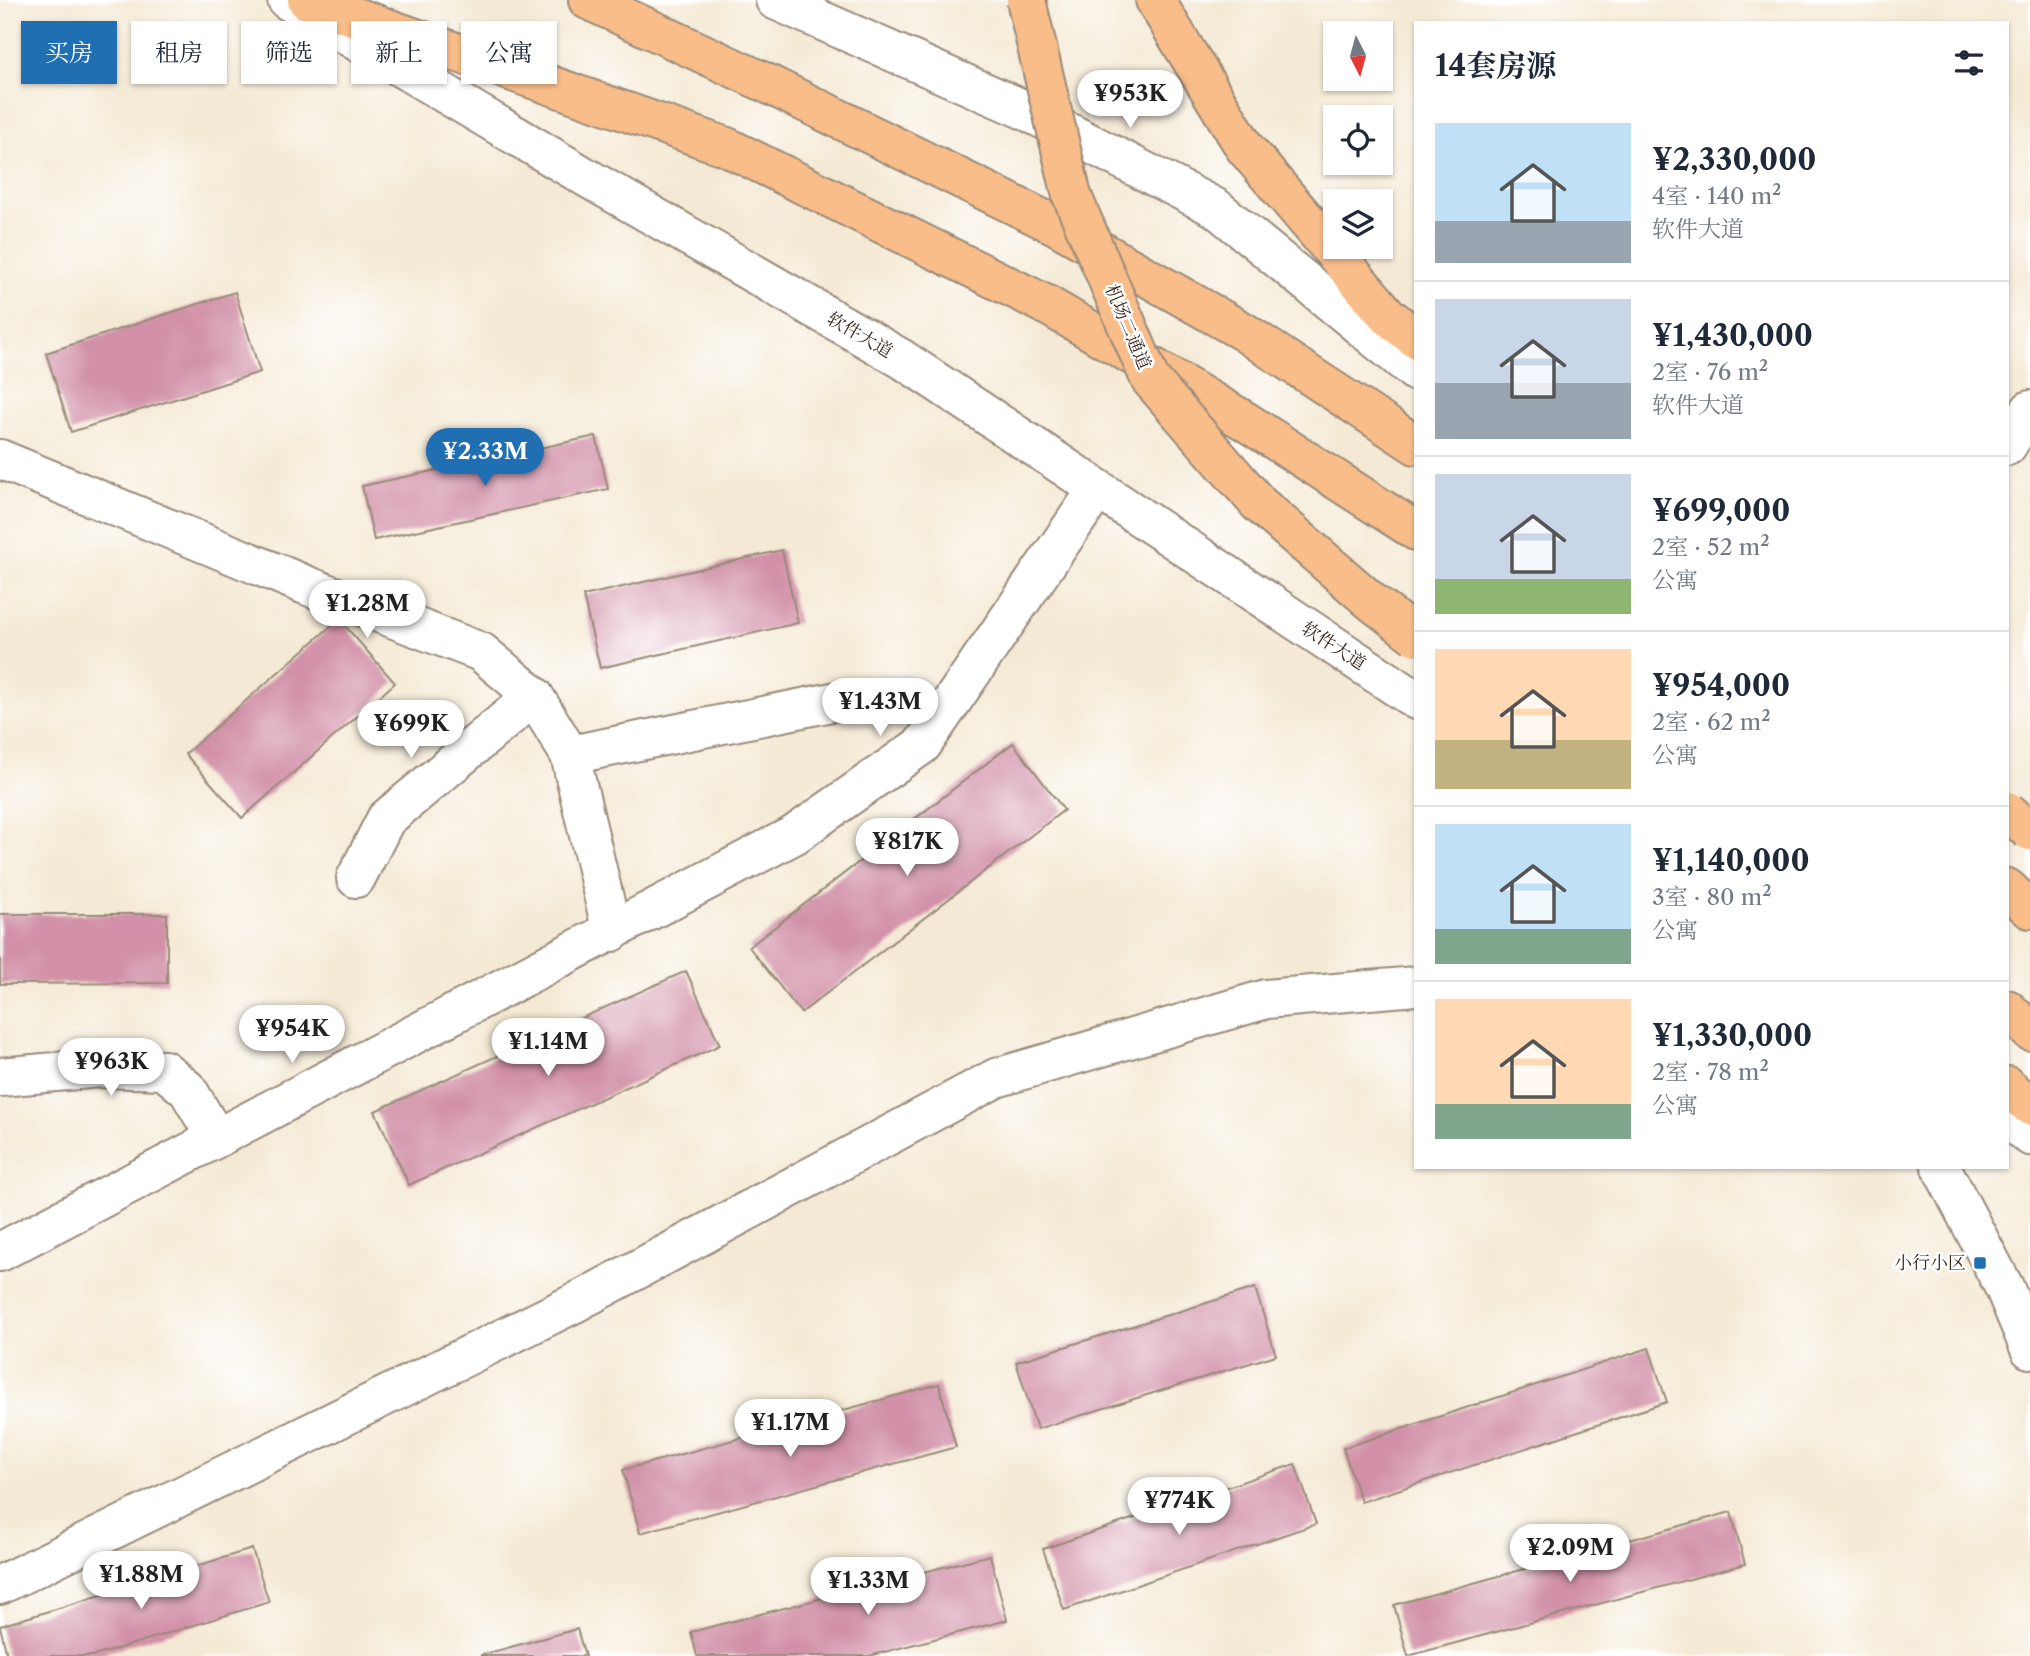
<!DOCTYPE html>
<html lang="zh">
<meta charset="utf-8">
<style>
:root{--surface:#fff;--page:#f6f6f7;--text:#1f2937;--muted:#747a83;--line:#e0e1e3;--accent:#1f6fb2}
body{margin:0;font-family:"Libre Caslon Text","Noto Serif SC",serif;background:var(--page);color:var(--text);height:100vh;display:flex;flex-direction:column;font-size:26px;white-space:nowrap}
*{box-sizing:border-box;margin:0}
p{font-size:23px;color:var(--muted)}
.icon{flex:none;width:38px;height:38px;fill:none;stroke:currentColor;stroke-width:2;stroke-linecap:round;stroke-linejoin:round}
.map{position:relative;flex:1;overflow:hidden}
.sheet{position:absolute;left:1414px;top:21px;width:595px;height:1148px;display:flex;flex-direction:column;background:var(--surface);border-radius:0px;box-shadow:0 2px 5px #0004}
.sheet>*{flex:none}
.banner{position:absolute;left:21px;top:21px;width:665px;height:63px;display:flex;gap:14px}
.needle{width:46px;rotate:174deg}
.controls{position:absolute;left:1323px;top:21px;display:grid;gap:14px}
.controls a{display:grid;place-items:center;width:70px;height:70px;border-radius:0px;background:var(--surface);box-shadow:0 2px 5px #0004;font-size:35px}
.price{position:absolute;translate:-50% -60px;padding:0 16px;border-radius:24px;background:#fff;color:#222;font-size:23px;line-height:46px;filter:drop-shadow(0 2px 4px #0008)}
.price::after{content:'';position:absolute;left:50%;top:42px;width:21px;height:16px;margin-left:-10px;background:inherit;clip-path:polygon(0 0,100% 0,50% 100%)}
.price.selected{background:var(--accent);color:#fff}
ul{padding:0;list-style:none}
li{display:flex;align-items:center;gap:21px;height:175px;padding:0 21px}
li+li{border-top:2px solid var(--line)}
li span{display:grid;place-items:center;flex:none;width:196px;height:140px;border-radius:0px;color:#555}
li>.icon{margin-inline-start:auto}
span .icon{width:84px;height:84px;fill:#fffc;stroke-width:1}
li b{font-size:30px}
h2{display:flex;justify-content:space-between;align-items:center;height:84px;padding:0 21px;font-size:30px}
.pill{padding:0 24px;border-radius:0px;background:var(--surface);box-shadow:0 2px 5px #0004;font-size:24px;line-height:63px}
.pill.selected{background:var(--accent);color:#fff}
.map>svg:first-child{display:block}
</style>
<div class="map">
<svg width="2030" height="1656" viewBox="0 0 2030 1656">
<rect width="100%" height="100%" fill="#fff"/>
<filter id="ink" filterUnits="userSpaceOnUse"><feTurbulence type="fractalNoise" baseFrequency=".0143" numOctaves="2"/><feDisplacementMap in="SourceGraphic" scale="14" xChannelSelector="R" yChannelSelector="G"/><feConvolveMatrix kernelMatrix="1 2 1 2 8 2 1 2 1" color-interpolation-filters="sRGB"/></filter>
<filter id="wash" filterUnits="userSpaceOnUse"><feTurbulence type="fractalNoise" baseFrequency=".00686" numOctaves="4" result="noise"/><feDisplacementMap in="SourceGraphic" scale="28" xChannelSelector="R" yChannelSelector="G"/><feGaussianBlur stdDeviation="1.57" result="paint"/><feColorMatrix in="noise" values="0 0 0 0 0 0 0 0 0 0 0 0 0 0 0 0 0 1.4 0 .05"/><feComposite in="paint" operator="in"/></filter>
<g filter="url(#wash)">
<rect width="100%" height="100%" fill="#f4e9d4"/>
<g id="blocks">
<g fill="#d291a8">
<polygon points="235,292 260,372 71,432 46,353"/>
<polygon points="596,436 608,489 374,540 362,486"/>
<polygon points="782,550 798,623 600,668 583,596"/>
<polygon points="339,619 395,683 242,818 185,754"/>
<polygon points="1013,743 1064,810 801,1013 749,947"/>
<polygon points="0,914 167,914 167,983 0,984"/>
<polygon points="686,971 720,1045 409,1185 375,1111"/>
<polygon points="1255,1288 1276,1355 1037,1429 1016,1362"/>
<polygon points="1649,1348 1667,1402 1361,1502 1343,1448"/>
<polygon points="939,1384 956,1447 640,1533 623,1470"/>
<polygon points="1295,1464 1316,1524 1064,1610 1043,1549"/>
<polygon points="1731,1512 1745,1564 1408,1656 1394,1605"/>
<polygon points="252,1549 269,1602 94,1656 7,1656 0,1626"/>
<polygon points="990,1555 1007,1620 869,1656 697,1656 691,1632"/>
<polygon points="577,1629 585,1656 481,1656 481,1655"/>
</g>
</g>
</g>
<g filter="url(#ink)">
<use href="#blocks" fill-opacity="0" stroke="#988a79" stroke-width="2"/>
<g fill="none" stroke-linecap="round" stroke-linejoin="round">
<defs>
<g id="minor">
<polyline points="287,0 584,176 902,359 1416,700"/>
<polyline points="775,0 1027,111 1216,208 1416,372"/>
<polyline points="2007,446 2030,410"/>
<polyline points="0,459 308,586 481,652 534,696 570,755 612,932"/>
<polyline points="570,755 842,700"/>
<polyline points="356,878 386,819 534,696"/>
<polyline points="0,1077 100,1068 164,1070 188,1090 216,1138"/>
<polyline points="2007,1119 2030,1136"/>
<polyline points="1941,1167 2005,1289 2030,1349"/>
<polyline points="0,1252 794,835 922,745 1097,490"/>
<polyline points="0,1585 573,1304 996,1078 1266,999 1416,986"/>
</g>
<g id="major">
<polyline points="307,0 727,147 1045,304 1245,421 1416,531"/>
<polyline points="588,0 766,83 1057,226 1244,332 1416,445"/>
<polyline points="2007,888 2030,909"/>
<polyline points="2007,1009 2030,1031"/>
</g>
<g id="highway">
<polyline points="1155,0 1245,148 1388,316 1416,339"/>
<polyline points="2007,1086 2030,1106"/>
</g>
</defs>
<use href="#minor" stroke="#988a79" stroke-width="42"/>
<use href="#major" stroke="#988a79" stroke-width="42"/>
<use href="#highway" stroke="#988a79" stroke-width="42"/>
<use href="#minor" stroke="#fff" stroke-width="38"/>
<use href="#major" stroke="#f8bd89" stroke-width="38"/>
<use href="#highway" stroke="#f8bd89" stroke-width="38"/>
<defs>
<g id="highway-bridge">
<polyline points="1026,0 1072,196 1150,379 1259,504 1372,602 1416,636"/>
<polyline points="2007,811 2030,831"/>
</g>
</defs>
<use href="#highway-bridge" stroke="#988a79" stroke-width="42" stroke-linecap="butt"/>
<use href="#highway-bridge" stroke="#f8bd89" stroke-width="38"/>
</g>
</g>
<rect fill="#1f6fb2" stroke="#fff" stroke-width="2.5" x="1973" y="1256" width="14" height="14" rx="3.5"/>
<g text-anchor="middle" stroke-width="5" stroke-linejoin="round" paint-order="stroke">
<g font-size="18" fill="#3b2a1e" stroke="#fff">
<text transform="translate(1128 327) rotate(67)" y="6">机场二通道</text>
<text transform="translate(860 335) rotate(30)" y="6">软件大道</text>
<text transform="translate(1334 646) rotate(33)" y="6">软件大道</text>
</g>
<g font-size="18" fill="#3b2a1e" stroke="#fff" text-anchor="end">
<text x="1966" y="1269">小行小区</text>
</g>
</g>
</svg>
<div class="controls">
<a><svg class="needle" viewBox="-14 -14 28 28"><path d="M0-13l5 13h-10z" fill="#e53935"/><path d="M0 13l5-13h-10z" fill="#747a83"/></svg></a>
<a><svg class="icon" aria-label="locate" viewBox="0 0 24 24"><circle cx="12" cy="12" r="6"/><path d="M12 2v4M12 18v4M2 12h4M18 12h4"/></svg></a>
<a><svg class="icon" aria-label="layers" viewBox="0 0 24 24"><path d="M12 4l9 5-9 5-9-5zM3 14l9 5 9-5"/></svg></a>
</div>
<b class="price" style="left:1130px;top:130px">¥953K</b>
<b class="price selected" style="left:485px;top:488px">¥2.33M</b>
<b class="price" style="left:367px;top:640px">¥1.28M</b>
<b class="price" style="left:880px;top:738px">¥1.43M</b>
<b class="price" style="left:411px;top:760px">¥699K</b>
<b class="price" style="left:907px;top:878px">¥817K</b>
<b class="price" style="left:292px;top:1065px">¥954K</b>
<b class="price" style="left:548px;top:1078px">¥1.14M</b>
<b class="price" style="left:111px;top:1098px">¥963K</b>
<b class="price" style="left:790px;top:1459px">¥1.17M</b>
<b class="price" style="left:1179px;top:1537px">¥774K</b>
<b class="price" style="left:1570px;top:1584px">¥2.09M</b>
<b class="price" style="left:141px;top:1611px">¥1.88M</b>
<b class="price" style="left:868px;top:1617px">¥1.33M</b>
<div class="banner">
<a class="pill selected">买房</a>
<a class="pill">租房</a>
<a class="pill">筛选</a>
<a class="pill">新上</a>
<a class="pill">公寓</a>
</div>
<section class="sheet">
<h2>14套房源<svg class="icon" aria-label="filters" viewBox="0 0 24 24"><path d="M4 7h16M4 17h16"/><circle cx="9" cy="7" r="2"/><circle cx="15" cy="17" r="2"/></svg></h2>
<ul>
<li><span style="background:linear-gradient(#bfe0f5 70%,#9aa5b1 0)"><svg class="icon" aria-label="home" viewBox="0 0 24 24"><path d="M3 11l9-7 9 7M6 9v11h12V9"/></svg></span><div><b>¥2,330,000</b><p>4室 · 140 m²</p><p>软件大道</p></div></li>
<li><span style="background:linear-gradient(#c9d6e8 60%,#9aa5b1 0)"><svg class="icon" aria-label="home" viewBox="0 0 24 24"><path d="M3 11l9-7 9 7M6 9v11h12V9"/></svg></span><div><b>¥1,430,000</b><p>2室 · 76 m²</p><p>软件大道</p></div></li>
<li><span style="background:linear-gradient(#c9d6e8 75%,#8fb573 0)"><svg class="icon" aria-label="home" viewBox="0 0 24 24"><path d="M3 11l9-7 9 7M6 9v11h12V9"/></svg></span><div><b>¥699,000</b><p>2室 · 52 m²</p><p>公寓</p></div></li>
<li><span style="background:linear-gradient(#ffd9b3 65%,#c2b280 0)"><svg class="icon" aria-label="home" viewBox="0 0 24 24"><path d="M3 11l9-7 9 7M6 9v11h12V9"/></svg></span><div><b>¥954,000</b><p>2室 · 62 m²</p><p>公寓</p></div></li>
<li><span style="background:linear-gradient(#bfe0f5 75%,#7fa58c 0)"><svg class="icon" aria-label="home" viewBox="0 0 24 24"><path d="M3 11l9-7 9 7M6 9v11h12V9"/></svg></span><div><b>¥1,140,000</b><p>3室 · 80 m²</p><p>公寓</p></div></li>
<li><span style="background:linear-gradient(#ffd9b3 75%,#7fa58c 0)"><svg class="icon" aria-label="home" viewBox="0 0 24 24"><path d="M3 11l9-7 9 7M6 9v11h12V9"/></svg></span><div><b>¥1,330,000</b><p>2室 · 78 m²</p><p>公寓</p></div></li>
</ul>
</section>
</div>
